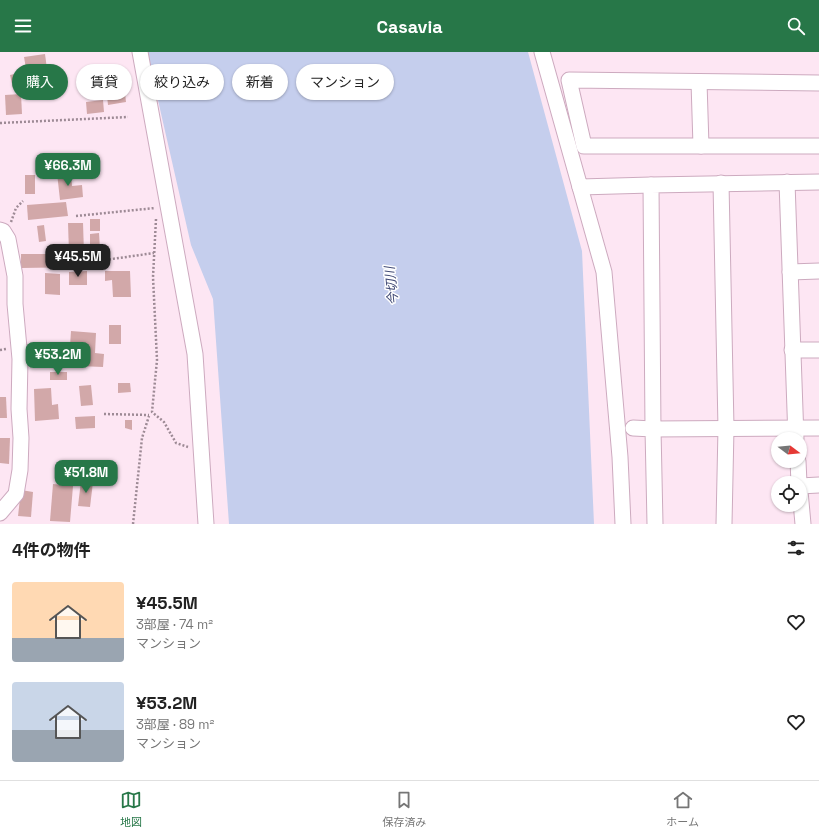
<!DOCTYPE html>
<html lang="ja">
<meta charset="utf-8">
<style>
:root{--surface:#fff;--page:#f2f2f2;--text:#222;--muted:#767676;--line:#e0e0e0;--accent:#277748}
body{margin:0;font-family:"Space Grotesk","Noto Sans JP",sans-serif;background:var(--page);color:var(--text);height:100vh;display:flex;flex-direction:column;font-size:15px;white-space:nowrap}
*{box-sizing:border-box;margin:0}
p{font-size:13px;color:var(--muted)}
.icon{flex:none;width:22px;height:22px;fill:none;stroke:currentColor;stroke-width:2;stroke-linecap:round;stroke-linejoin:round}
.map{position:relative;height:472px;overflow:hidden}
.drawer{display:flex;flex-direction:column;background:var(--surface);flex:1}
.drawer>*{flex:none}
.hud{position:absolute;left:12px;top:12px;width:400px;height:36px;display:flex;gap:8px}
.needle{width:26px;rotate:106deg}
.tools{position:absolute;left:771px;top:380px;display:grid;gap:8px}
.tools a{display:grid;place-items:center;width:36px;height:36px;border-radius:50%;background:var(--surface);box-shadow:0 1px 3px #0004;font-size:20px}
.price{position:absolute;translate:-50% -34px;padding:0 9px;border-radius:8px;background:var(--accent);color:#fff;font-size:13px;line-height:26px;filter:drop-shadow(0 1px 2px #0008)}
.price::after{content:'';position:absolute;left:50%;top:24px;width:12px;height:9px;margin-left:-6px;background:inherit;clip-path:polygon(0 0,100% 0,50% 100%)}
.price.on{background:#222;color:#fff}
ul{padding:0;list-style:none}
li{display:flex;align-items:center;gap:12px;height:100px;padding:0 12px}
li span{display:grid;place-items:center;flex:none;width:112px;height:80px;border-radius:4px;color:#555}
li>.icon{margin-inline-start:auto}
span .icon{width:48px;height:48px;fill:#fffc;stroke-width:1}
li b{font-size:17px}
h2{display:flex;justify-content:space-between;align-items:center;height:48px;padding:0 12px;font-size:17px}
.pill{padding:0 14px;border-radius:18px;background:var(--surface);box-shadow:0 1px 3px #0004;font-size:14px;line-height:36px}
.pill.on{background:var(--accent);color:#fff}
header{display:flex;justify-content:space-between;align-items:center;height:52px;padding:0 12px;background:var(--accent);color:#fff;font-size:18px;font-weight:700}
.tab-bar{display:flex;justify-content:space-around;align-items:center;height:56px;border-top:1px solid var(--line);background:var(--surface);font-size:11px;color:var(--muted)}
.tab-bar a{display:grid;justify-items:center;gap:2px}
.tab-bar .on{color:var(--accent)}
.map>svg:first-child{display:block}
</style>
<header><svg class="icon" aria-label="menu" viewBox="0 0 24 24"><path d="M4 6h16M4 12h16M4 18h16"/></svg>Casavia<svg class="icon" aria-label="search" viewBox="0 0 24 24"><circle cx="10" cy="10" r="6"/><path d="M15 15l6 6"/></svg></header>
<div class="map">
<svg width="819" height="472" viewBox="0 0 819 472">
<rect width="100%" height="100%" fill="#fde6f3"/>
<polygon fill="#c5ceed" points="147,0 528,0 582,199 594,472 229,472 213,247 191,193"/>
<g fill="#d2a8a9">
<polygon points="45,2 49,32 29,34 24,5"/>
<polygon points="19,21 22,34 13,36 10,23"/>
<polygon points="123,23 126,50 108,53 105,25"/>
<polygon points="21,42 22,62 6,63 5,43"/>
<polygon points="103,48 104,60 87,62 86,50"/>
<polygon points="71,120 72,134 82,133 83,145 60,148 57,121"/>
<rect x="25" y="123" width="10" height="19"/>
<polygon points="66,150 68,164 28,168 27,153"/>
<rect x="90" y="167" width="10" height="12"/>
<polygon points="68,171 83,171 84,201 69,201"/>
<polygon points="44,173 46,189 39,190 37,174"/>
<polygon points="99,181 100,197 90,198 90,182"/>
<polygon points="21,202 66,202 66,206 86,206 86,215 21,216"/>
<polygon points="87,219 87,233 69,233 69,220"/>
<polygon points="105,219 130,219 131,245 113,245 112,228 105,229"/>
<polygon points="45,221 60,222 60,243 45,242"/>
<rect x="109" y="273" width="12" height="19"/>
<polygon points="71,279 96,281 95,301 104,302 103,315 78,314 79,294 70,294"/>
<rect x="36" y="291" width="15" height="21"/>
<rect x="50" y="320" width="17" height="8"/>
<polygon points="118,331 130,331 131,340 118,341"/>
<polygon points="91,333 93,353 81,354 79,334"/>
<polygon points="51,336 52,353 58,352 59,367 35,369 34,337"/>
<polygon points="0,345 6,345 7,366 0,366"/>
<polygon points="95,364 95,376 76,377 75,365"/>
<polygon points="125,368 132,368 132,378 125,376"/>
<polygon points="0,386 10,386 9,412 0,411"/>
<polygon points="81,429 93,430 90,455 78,454"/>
<polygon points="53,432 73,434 70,470 50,469"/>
<polygon points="21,438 33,440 31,465 18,464"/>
</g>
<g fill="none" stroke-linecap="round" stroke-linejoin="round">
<defs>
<g id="minor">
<polyline points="140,0 195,302 206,472"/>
<polyline points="542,0 580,135 651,133"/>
<polyline points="699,30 701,94"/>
<polyline points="819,31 569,28 584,94 819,94"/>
<polyline points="787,130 796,387"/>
<polyline points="819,130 651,133 653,377 819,376"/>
<polyline points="721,131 726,376 724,472"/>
<polyline points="580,135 604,220 620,405 623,472"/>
<polyline points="0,178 3,179 8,187 15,224 15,252 20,307 19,357 21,386 20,418 16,442 0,461"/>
<polyline points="790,220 819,219"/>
<polyline points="792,298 819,298"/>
<polyline points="633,376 653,377 655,472"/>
<polyline points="798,409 799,431"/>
<polyline points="800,434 819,433"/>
<polyline points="800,439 803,472"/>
</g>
</defs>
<use href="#minor" stroke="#cdaabf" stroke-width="17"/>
<g stroke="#9d8a95" stroke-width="2.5" stroke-dasharray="2 2" stroke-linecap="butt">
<polyline points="0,71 128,65"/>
<polyline points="76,164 155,156"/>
<polyline points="156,167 153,225 157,308 152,360 164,370 176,391 188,395"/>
<polyline points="11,170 16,156 23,149"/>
<polyline points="105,208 154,201"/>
<polyline points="0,298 6,297"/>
<polyline points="104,362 149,363"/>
<polyline points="133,472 142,386 149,364"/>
</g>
<use href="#minor" stroke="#fff" stroke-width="15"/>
</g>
<g text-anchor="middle" stroke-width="3" stroke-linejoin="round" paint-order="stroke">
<g font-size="13" font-style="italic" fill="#3f4874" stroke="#fff">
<text transform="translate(391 234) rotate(-96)" y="5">今切川</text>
</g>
</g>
</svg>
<div class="tools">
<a><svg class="needle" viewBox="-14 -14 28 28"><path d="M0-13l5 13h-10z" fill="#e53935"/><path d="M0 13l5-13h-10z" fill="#767676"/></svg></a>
<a><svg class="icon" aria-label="locate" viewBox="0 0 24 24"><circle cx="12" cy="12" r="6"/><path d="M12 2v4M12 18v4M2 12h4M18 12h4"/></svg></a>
</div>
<b class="price" style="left:68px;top:135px">¥66.3M</b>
<b class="price on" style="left:78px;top:226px">¥45.5M</b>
<b class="price" style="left:58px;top:324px">¥53.2M</b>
<b class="price" style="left:86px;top:442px">¥51.8M</b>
<div class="hud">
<a class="pill on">購入</a>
<a class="pill">賃貸</a>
<a class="pill">絞り込み</a>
<a class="pill">新着</a>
<a class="pill">マンション</a>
</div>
</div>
<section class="drawer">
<h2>4件の物件<svg class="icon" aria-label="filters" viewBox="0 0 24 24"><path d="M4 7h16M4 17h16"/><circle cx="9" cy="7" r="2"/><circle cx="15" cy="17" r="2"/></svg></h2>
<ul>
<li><span style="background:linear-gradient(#ffd9b3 70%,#9aa5b1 0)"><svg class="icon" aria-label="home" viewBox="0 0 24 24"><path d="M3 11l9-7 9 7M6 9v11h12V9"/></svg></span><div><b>¥45.5M</b><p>3部屋 · 74 m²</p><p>マンション</p></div><svg class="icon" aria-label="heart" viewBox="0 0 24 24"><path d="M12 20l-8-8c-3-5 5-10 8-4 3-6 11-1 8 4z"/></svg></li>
<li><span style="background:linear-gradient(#c9d6e8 60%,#9aa5b1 0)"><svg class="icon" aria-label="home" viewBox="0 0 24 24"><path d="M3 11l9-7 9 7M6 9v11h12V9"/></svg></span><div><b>¥53.2M</b><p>3部屋 · 89 m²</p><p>マンション</p></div><svg class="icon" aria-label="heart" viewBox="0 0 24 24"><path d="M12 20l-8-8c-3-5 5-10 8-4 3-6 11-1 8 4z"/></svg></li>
</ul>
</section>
<nav class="tab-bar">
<a class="on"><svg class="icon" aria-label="map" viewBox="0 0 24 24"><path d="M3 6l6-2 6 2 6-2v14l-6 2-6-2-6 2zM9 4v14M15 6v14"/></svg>地図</a>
<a><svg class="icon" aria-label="saved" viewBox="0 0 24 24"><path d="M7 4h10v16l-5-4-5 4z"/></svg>保存済み</a>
<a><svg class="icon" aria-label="home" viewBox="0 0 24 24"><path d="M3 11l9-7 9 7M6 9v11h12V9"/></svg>ホーム</a>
</nav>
